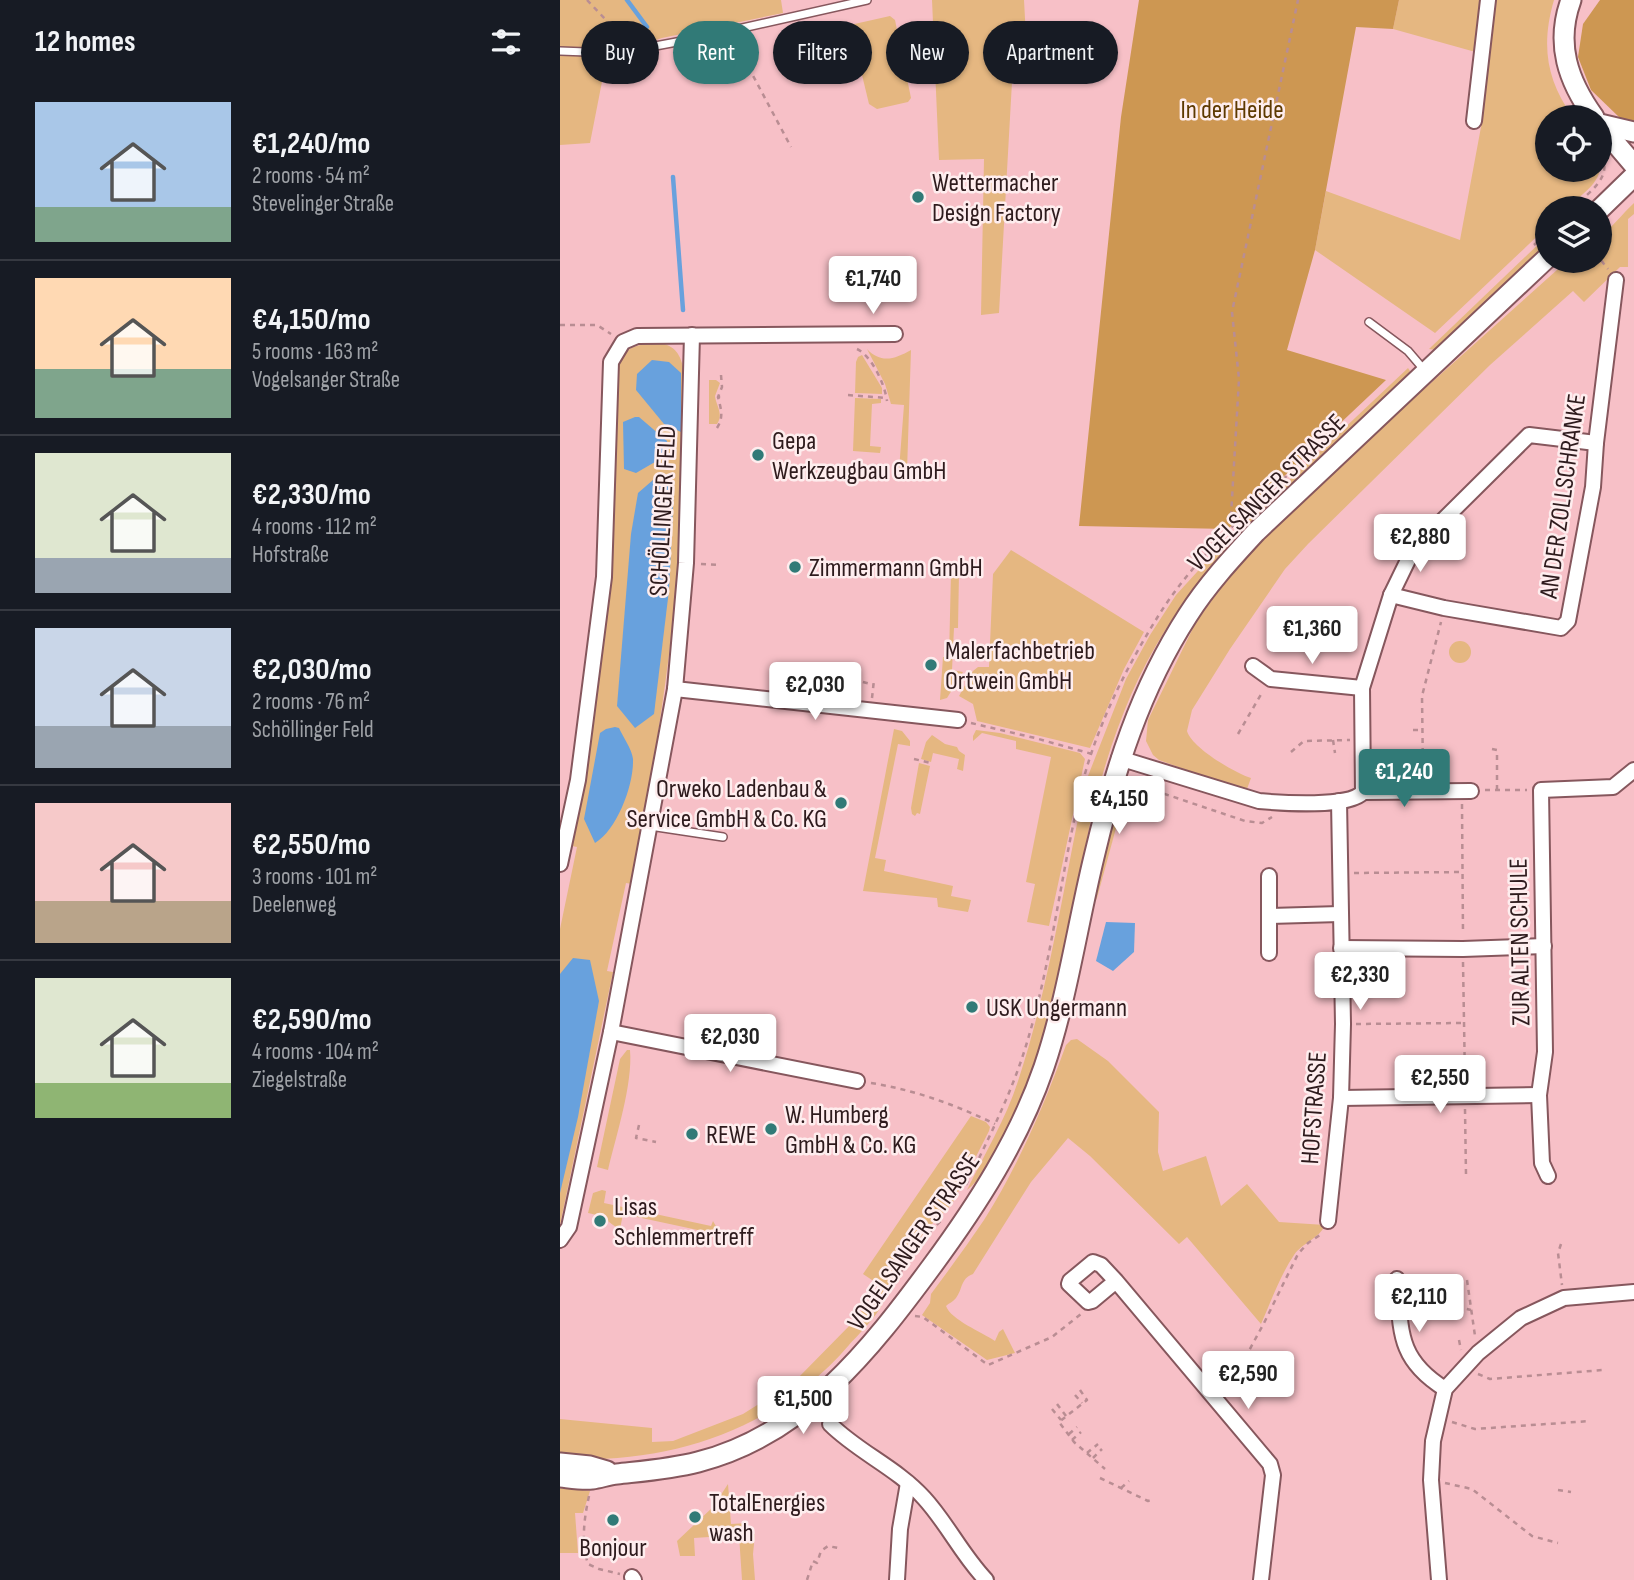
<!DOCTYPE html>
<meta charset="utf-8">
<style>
:root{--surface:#171b24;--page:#20242c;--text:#f1f3f6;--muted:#9ea1a6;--line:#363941;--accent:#317a77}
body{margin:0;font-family:"Sofia Sans Condensed",sans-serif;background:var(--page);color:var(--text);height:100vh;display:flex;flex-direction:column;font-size:26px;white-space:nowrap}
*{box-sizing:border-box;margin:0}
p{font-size:23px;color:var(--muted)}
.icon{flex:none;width:38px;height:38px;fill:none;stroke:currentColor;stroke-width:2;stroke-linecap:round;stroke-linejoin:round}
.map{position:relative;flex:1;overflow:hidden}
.panel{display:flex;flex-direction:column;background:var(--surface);width:560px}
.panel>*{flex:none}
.guide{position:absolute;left:21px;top:21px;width:665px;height:63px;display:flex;gap:14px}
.controls{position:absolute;left:975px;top:105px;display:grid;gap:14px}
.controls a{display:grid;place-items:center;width:77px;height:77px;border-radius:50%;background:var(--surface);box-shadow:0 2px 5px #0004;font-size:35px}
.price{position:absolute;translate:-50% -60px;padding:0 16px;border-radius:7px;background:#fff;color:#222;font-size:23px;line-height:46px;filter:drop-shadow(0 2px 4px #0008)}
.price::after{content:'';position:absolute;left:50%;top:42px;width:21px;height:16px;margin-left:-10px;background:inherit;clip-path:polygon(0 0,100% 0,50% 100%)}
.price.on{background:var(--accent);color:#fff}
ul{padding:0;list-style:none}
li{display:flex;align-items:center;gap:21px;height:175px;padding:0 35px}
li+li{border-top:2px solid var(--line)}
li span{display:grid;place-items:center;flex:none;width:196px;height:140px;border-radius:0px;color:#555}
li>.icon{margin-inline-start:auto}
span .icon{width:84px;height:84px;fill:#fffc;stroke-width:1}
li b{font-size:30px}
h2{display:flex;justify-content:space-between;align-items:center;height:84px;padding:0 35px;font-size:30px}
.tag{padding:0 24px;border-radius:32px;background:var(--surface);box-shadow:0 2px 5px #0004;font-size:24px;line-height:63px}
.tag.on{background:var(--accent);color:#fff}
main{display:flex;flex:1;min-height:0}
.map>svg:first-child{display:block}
</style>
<main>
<section class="panel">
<h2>12 homes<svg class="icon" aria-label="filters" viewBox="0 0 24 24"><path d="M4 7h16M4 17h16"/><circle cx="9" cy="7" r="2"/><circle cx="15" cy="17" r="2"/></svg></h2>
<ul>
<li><span style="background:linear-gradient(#a9c7e8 75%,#7fa58c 0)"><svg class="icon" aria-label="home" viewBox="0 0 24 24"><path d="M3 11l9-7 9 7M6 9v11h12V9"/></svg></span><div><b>€1,240/mo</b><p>2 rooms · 54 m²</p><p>Stevelinger Straße</p></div></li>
<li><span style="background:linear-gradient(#ffd9b3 65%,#7fa58c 0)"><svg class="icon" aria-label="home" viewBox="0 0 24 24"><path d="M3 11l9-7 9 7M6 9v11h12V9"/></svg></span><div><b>€4,150/mo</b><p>5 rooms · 163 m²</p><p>Vogelsanger Straße</p></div></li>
<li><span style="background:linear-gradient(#dfe7d0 75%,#9aa5b1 0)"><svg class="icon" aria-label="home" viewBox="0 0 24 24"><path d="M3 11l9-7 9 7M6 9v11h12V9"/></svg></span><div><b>€2,330/mo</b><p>4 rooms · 112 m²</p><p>Hofstraße</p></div></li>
<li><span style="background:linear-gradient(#c9d6e8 70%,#9aa5b1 0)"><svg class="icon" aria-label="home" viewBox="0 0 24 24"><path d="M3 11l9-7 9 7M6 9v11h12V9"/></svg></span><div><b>€2,030/mo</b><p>2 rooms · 76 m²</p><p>Schöllinger Feld</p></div></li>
<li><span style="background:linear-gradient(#f6c9c9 70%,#b9a48a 0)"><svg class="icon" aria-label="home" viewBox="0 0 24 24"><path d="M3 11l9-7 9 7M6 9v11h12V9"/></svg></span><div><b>€2,550/mo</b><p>3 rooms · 101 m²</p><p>Deelenweg</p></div></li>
<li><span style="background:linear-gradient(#dfe7d0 75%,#8fb573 0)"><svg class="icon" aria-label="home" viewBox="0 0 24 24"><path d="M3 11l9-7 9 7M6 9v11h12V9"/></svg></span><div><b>€2,590/mo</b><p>4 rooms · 104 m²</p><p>Ziegelstraße</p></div></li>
</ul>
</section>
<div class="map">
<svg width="1074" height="1580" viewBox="0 0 1074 1580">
<rect width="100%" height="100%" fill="#f7c0c7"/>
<g fill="#e5b781">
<polygon points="0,0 221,0 223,13 102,38 87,43 49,46 30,143 0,145"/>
<polygon points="372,0 464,0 467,55 452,82 439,313 421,315 424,159 379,160"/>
<polygon points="839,0 924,0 919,53 833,29"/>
<path d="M933,0h61c-13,45 -8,80 19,117h-26v53h53v-12c5,23 -18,36 -33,50h-20v19l-112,106 -120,-83 11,-59 134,49 21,-113z"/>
<polygon points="330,16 335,20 351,98 348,102 317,109 309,104 290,25"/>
<path d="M1074,203v11l-6,5v48h-8l-36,35 -11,-11 -83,74 -182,179 -23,25 -55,80 -38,61 -5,21c5,17 48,42 64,47l-4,11 -30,-8 -58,-21 -6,-5 -7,-14 2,-21 47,-96 38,-53 30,-32 149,-139 155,-139h33v-25c13,-9 22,-22 34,-33z"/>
<polygon points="987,236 987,244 876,350 869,349"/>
<path d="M99,343c16,2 22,12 25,28 -1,72 -1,145 -8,218 -9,100 -26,197 -44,295l-6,-1 -19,88 6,1 -53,253v-296l17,-82 -5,-1c20,-107 35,-213 41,-321 4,-53 0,-107 5,-160 8,-20 21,-21 41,-22z"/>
<path d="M307,349c14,15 28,10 44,1l-4,121 -8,-1 5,-65 -13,-1 -6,-20z"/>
<polygon points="302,355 322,388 322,394 295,393 296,362 298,357"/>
<path d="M848,368l2,3 -3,6c-83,80 -178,154 -241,252 -30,47 -50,98 -65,151l-13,-4 38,-97 24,-44 26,-40 52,-57z"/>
<path d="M149,380h7l4,3 -5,13c1,9 9,19 2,28h-8z"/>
<polygon points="295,398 321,399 321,403 312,404 310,446 321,447 320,453 293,451"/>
<polygon points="451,550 584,632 564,669 530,748 417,721 413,704 399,696 413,671 418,667 429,667 433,574"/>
<polygon points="391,573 399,573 398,628 394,628 392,670 403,672 387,698 380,700 383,657 389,657"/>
<circle cx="900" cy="652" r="11"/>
<polygon points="334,729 342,731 350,741 350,746 338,744 315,858 326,860 324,871 393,886 391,896 411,900 408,912 378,907 377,898 303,891"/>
<polygon points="416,730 440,733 520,753 525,759 489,926 467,922 475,884 466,882 491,757 456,749 456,741 422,733 413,741 413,736"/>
<polygon points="372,735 385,744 397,747 399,751 405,755 403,771 397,769 399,759 373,753 371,762 361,759 366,742"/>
<polygon points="359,763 370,766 360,814 357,813 355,816 352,814 351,808"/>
<path d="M527,784l11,4c-29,121 -37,249 -100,359 -9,14 -17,33 -31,43 18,-37 40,-73 52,-112 31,-95 45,-195 66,-293z"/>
<polygon points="563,795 565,795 537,898 532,907 554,813"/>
<path d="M517,1039l31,22 51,51 -1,40 5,19 43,-15 15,50 26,-22 32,38 46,3c-5,13 -23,18 -31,30 -14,21 -23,46 -33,69l-74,-87 -8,7 -89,-88 -22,-18 -37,44 -58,92c-13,5 -10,15 -17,24 -3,4 -7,5 -10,8 5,14 36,26 49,35l4,-9 4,-3 12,24 -28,7 -65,-45 8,-12 1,-9c18,-24 36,-49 53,-74 34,-54 60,-114 82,-175l5,-5z"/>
<path d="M67,1050h3c3,34 -14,86 -22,120l-11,-3 23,-108z"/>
<path d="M411,1116l15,6 4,5 -1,4 -37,73 -25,25 -17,22 -3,-2 -7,9 2,3c-8,13 -14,30 -19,42 -6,13 -24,31 -34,42 -74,86 -179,119 -289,114v-40l92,9v14l21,-1 70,-27 52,-33 59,-60 27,-35 -18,-12z"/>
<path d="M42,1190l4,1 -2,12 107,23 2,-5 8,14 -98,-21 -3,15c-15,-8 -12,-12 -32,-16l5,-20z"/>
<polygon points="168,1484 171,1524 187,1523 189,1535 195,1534 193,1554 195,1580 182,1580 179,1535 134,1538 135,1556 120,1556 117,1541 153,1507"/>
<polygon points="0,1488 30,1491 23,1513 15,1513 18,1553 0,1553"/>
</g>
<g fill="#cd9752">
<polygon points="579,0 839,0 833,29 796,27 755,250 727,350 826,380 668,529 519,526 561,117"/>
<polygon points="1040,0 1074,0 1074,121 1060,118 1031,90 1018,57 1023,24"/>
</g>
<g fill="#68a1dd">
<polygon points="92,360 109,362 121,373 121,432 104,424 76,390 77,374"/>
<polygon points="75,417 79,417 107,441 107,455 76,473 64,469 63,422"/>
<polygon points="93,480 114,484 109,590 94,714 75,728 57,706 71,534 78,493"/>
<path d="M55,727l4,1c4,9 13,21 14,31 1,26 -16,71 -38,84l-11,-24 16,-86 6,-4z"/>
<polygon points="546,922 575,923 574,952 553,971 536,961"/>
<polygon points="13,958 30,960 39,1001 18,1117 0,1193 0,974"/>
</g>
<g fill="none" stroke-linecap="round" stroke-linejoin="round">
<g stroke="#68a1dd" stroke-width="4.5">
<polyline points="67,0 87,27"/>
<polyline points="113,177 123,310"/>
</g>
<defs>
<g id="lane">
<polyline points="0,51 53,53 74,50 138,38 307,0"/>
<polyline points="809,322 848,351 866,372"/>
<polyline points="90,826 163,837"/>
</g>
<g id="street">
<polyline points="914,121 928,0"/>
<polyline points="831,595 884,608 1001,628 1008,621 1033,487 1036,443 1056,280"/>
<polyline points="693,666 711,679 802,688"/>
<polyline points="115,689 398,720"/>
<path d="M559,758l140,43c22,2 91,7 104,-9l108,-1"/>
<polyline points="803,792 802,688 831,595 849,558 862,541 969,435 1036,443"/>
<polyline points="0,864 18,780 44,577 51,362 63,342 77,336 335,334"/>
<polyline points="709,916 780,914"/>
<polyline points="781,948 903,949 984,946"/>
<polyline points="709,953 709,876"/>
<polyline points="51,1032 297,1081"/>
<polyline points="781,1098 979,1095"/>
<polyline points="988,1176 982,1163 979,1095 985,1052 981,790 1053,787 1074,770"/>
<polyline points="768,1221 781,1098 783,1024 779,801"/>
<polyline points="0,1240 9,1227 51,1032 115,689 126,563 132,335"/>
<path d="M837,1279c4,52 0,80 48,110"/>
<polyline points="556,1281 532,1301 528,1302 509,1284 510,1281 533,1262 541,1265 556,1281 710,1464 713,1475 701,1580"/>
<path d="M270,1424c28,28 67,44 94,74 23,25 38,57 62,82"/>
<polyline points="72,1577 74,1580"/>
<polyline points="337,1580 340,1529 348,1483"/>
<polyline points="879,1580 871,1480 873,1441 885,1389 918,1353 961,1318 1004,1298 1074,1292"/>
</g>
<g id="secondary">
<path d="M1011,0c-16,44 -3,81 23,117"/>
<polyline points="1040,124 1074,132"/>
<polyline points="1040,125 1074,165"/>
<polyline points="1040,209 1074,176"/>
<polyline points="0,1463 30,1466 47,1471"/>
<path d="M0,1477c10,1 22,3 32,2 8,-1 16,-4 25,-5 27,-3 54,-5 81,-12 106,-27 172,-112 234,-196 45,-61 87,-126 112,-199 23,-68 33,-140 50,-210 20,-85 46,-168 94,-242 19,-30 44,-57 68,-83l291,-274"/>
</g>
</defs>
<use href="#lane" stroke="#86575d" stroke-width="10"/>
<use href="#street" stroke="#86575d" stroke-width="18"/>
<use href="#secondary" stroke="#86575d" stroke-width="23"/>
<g stroke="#b98d93" stroke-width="2.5" stroke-dasharray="5 5" stroke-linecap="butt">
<polyline points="27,0 66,41"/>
<polyline points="176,40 182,55 231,147"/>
<path d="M1012,208c16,-15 43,-31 28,-55"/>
<polyline points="1040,227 1050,239 1040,259 1048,269"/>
<polyline points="974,245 987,233"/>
<polyline points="0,325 37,325 51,334"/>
<path d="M297,349c15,7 28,36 30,52"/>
<polyline points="161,375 162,387 158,397 163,397"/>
<polyline points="288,395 326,398"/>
<path d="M157,428c7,-11 4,-19 1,-31"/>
<polyline points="676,525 671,516 679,379 672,312 738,0"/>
<polyline points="141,564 159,565"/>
<polyline points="274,674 314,685"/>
<polyline points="312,698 314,680"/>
<polyline points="411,723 475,738 532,754"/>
<polyline points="853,730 862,730"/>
<polyline points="678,734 703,691"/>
<polyline points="773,740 775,753"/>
<polyline points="932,749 937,750 937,789"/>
<polyline points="731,752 744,741 790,740"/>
<polyline points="354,759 371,763"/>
<polyline points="863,773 862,696 881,622"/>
<polyline points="925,790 967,790"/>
<polyline points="568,794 573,788 584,787 685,821 702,823 712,817"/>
<polyline points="902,804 903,934"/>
<polyline points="794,873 903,872"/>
<polyline points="903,962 905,1081"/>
<polyline points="796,1024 904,1023"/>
<path d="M311,1083c44,7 85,22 124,41"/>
<polyline points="905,1109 906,1175"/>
<polyline points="79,1125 76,1138 96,1142"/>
<path d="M406,1185c23,-48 47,-94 62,-146 25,-84 34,-173 55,-258 15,-57 43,-113 74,-163 41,-67 106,-120 163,-172"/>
<polyline points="1001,1244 998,1253 1002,1285"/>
<polyline points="907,1280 915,1336"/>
<path d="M331,1290c14,-27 29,-50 52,-71"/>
<polyline points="897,1307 911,1310"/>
<polyline points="355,1316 363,1317 428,1365 492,1337 521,1314"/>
<polyline points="899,1340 901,1350"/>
<polyline points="918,1374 930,1379 1043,1370"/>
<polyline points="520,1390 527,1400 499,1422 514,1442 545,1469"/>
<polyline points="666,1393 704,1323 738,1254 748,1243 763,1233"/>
<polyline points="515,1395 522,1403"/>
<polyline points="497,1404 506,1416"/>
<polyline points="492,1409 501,1420"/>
<polyline points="892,1422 915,1429 1030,1421"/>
<polyline points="509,1434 517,1427"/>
<polyline points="512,1440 521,1432"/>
<polyline points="527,1453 538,1444"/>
<polyline points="533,1458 542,1449"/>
<polyline points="540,1478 588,1501 591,1500"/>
<polyline points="885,1483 912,1489 972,1536 998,1543"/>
<polyline points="561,1488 569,1481"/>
<polyline points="998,1490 1011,1492"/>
<path d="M29,1496c-5,23 -8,46 -1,68l11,5 21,5"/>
<polyline points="247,1580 253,1561 257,1563 261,1551 268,1546 278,1548"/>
</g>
<use href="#lane" stroke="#fff" stroke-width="7"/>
<use href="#street" stroke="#fff" stroke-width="14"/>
<use href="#secondary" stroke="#fff" stroke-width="19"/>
</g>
<g fill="#317a77" stroke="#feedee" stroke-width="2.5">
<circle cx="358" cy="197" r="7"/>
<circle cx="198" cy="455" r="7"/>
<circle cx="235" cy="567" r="7"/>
<circle cx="371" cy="665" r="7"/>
<circle cx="281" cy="803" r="7"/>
<circle cx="412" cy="1007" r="7"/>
<circle cx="211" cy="1129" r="7"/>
<circle cx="132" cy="1134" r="7"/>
<circle cx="40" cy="1221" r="7"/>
<circle cx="135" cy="1517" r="7"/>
<circle cx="53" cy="1520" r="7"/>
</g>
<g text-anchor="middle" stroke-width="5" stroke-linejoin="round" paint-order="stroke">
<g font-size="26" fill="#5d3900" stroke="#feedee">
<text x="672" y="118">In der Heide</text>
</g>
<g font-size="26" fill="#2e1b1d" stroke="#feedee" text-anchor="start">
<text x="372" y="191">Wettermacher<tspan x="372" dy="30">Design Factory</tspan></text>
<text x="212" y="449">Gepa<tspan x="212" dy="30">Werkzeugbau GmbH</tspan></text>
<text x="249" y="576">Zimmermann GmbH</text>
<text x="385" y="659">Malerfachbetrieb<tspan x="385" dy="30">Ortwein GmbH</tspan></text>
<text x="267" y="797" text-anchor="end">Orweko Ladenbau &amp;<tspan x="267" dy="30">Service GmbH &amp; Co. KG</tspan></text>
<text x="426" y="1016">USK Ungermann</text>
<text x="225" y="1123">W. Humberg<tspan x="225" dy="30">GmbH &amp; Co. KG</tspan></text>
<text x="146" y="1143">REWE</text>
<text x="54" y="1215">Lisas<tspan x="54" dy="30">Schlemmertreff</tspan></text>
<text x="149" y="1511">TotalEnergies<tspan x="149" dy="30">wash</tspan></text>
<text x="53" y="1556" text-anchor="middle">Bonjour</text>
</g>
<g font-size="26" fill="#2e1b1d" stroke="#feedee">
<text transform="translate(706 492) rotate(-45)" y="9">VOGELSANGER STRASSE</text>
<text transform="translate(1002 496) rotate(-82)" y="9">AN DER ZOLLSCHRANKE</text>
<text transform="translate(102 511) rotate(-87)" y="9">SCHÖLLINGER FELD</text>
<text transform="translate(959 942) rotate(-91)" y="9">ZUR ALTEN SCHULE</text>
<text transform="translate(753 1108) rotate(-86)" y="9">HOFSTRASSE</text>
<text transform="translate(353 1241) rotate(-55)" y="9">VOGELSANGER STRASSE</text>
</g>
</g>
</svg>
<div class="controls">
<a><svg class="icon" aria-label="locate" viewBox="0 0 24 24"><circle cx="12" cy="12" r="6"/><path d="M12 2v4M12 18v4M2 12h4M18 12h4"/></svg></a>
<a><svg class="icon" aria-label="layers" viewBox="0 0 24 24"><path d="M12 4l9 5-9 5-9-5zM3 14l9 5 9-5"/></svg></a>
</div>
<b class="price" style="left:313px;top:316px">€1,740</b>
<b class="price" style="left:860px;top:574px">€2,880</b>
<b class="price" style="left:752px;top:666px">€1,360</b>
<b class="price" style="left:255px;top:722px">€2,030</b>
<b class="price on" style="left:844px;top:809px">€1,240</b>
<b class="price" style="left:559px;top:836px">€4,150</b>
<b class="price" style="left:800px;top:1012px">€2,330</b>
<b class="price" style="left:170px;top:1074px">€2,030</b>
<b class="price" style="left:880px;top:1115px">€2,550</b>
<b class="price" style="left:859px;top:1334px">€2,110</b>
<b class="price" style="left:688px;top:1411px">€2,590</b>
<b class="price" style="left:243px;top:1436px">€1,500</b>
<div class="guide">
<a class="tag">Buy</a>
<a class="tag on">Rent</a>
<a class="tag">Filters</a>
<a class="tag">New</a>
<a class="tag">Apartment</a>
</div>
</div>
</main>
